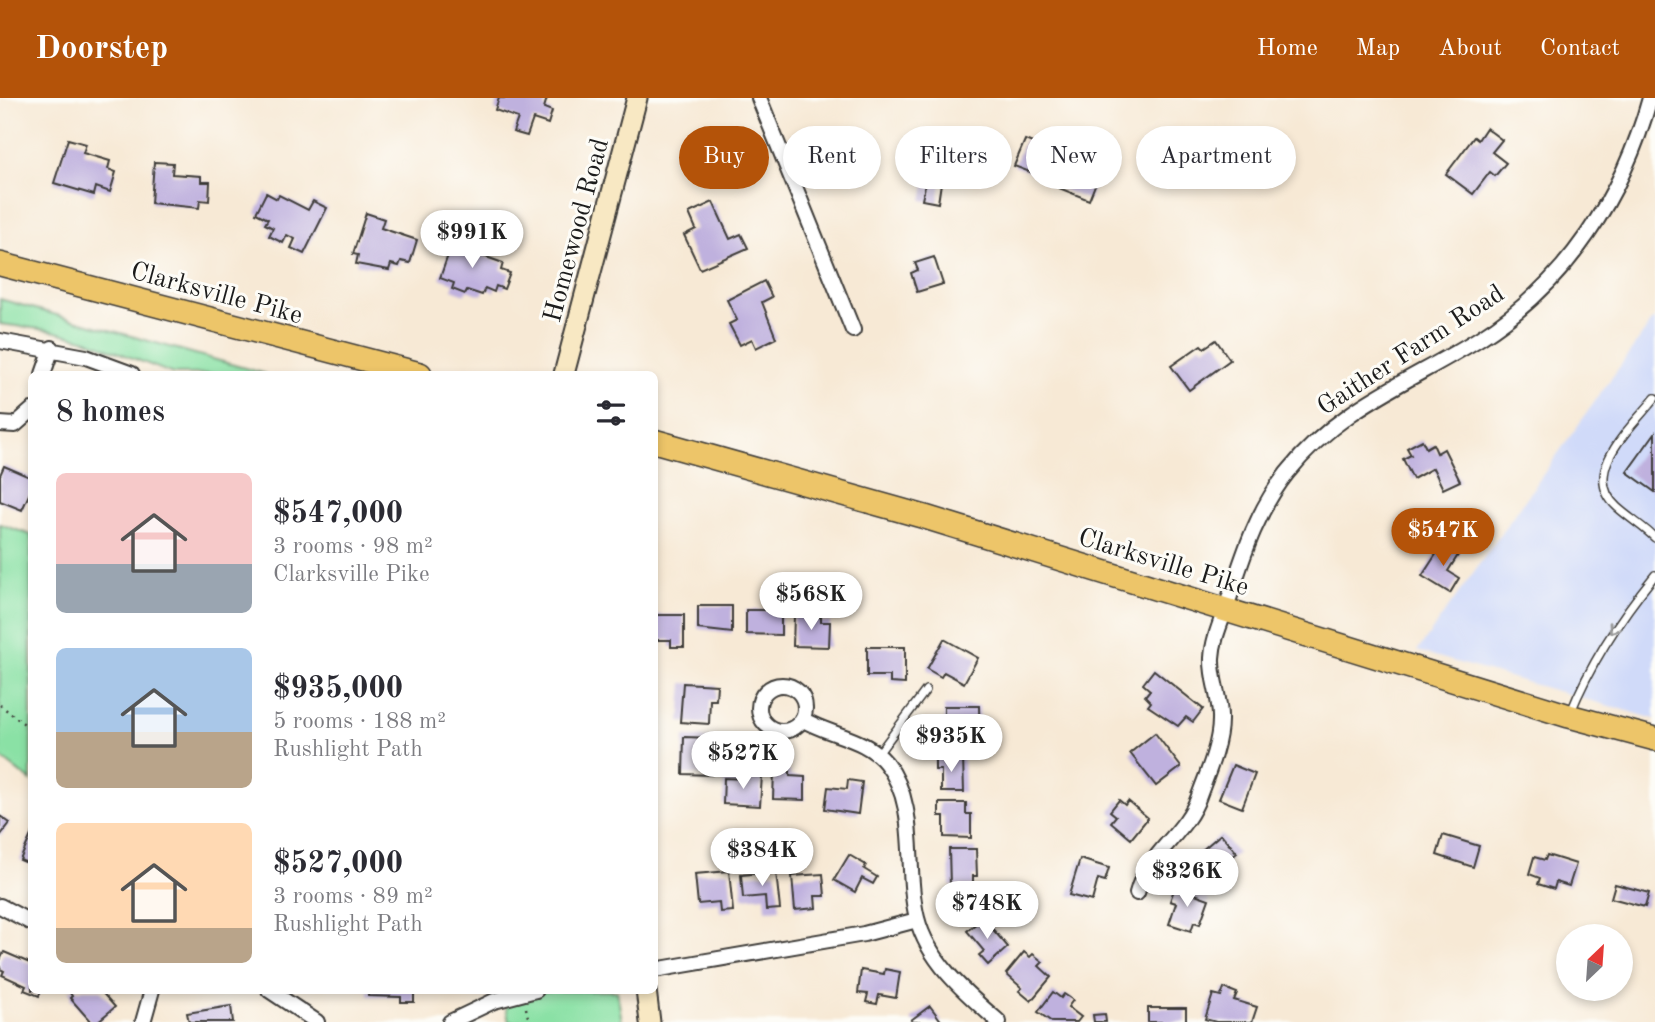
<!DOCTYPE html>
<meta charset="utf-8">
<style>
:root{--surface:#fff;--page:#f2f2f3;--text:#2b2b33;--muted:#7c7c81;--accent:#b45309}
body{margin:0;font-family:"Old Standard TT",serif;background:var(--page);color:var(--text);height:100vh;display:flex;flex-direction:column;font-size:26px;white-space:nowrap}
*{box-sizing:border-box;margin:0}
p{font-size:23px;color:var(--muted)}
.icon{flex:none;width:38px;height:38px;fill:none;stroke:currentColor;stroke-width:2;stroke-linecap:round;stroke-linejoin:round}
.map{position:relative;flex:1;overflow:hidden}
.details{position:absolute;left:28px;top:273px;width:630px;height:623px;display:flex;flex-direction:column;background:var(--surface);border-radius:10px;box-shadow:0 4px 10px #0003}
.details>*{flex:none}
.hud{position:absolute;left:679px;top:28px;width:665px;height:63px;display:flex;gap:14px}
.needle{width:46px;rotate:25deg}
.buttons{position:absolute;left:1556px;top:826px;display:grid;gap:14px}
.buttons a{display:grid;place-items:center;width:77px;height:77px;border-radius:50%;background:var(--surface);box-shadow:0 4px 10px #0003;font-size:35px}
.price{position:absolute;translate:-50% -60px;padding:0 16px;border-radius:24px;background:#fff;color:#222;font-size:23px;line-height:46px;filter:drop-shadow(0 2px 4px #0008)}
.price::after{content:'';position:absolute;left:50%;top:42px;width:21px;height:16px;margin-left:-10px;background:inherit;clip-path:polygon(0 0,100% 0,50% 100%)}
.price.on{background:var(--accent);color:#fff}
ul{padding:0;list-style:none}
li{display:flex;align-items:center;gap:21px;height:175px;padding:0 28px}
li span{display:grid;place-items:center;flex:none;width:196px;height:140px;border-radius:10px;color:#555}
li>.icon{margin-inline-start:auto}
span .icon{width:84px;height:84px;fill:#fffc;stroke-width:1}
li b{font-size:30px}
h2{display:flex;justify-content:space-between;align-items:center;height:84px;padding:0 28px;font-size:30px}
.chip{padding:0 24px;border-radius:32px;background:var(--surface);box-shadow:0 4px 10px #0003;font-size:24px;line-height:63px}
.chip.on{background:var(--accent);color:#fff}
header{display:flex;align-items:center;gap:42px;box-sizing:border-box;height:98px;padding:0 35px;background:var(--accent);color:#fff}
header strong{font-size:33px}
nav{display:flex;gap:38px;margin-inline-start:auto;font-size:24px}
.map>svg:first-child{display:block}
</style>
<header>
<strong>Doorstep</strong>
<nav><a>Home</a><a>Map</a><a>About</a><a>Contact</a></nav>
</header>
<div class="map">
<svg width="1655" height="924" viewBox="0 0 1655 924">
<rect width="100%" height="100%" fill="#fdfcf7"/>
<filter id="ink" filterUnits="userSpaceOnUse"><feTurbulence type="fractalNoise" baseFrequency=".0143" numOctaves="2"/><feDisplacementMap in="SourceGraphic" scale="14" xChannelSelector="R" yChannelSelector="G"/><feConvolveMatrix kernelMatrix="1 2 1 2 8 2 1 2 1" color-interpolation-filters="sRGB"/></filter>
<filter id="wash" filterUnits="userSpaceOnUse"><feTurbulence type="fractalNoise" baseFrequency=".00686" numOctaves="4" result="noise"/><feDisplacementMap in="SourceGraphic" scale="28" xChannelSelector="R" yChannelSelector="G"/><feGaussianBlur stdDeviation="1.57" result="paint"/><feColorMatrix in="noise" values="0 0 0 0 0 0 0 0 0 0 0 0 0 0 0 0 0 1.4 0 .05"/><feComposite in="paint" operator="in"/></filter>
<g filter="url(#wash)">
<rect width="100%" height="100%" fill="#f7e9d5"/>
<polygon fill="#d0daf9" points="1655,219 1655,621 1417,553 1424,544"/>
<g fill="#8ae1a5" stroke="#537e60" stroke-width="2">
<polygon points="0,201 266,276 173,276 87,242 48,232 0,226"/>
<polygon points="0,426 31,437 31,683 0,659"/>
<polygon points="503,893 617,893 622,924 509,924"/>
</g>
<g id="blocks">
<g fill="#bfb1de">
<polygon points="499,0 547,0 544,10 552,13 548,26 533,21 527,38 513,34 518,20 495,12"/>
<polygon points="1486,30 1502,42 1492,54 1506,65 1495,78 1490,74 1473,96 1446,76 1474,39 1478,42"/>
<polygon points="68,41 86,46 83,55 110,63 108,71 116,74 110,94 96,89 94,97 54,85"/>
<polygon points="1025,42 1101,72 1089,102 1044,84 1046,80 1014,68"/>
<polygon points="154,64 173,65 172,76 201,78 201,84 210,84 209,103 200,102 199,110 151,105"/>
<polygon points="926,83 941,85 938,105 922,102"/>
<polygon points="266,95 277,101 279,97 308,112 313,103 327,110 304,156 291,150 295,141 287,137 283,145 269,138 273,130 265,126 268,121 256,115"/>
<polygon points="713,104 730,141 741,136 748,150 700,171 684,137 696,131 689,115"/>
<polygon points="366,115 384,121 381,130 417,142 410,165 401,163 399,168 391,166 389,172 356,166 358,157 353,156"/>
<polygon points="454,140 477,148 475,155 503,165 501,172 510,175 504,191 496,188 494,194 485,190 482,197 467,192 465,196 452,191 454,185 440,180"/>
<polygon points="934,159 943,186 917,194 911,175 918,172 915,165"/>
<polygon points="764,183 772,199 762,204 776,240 756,250 752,241 740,247 729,226 737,222 727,202"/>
<polygon points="1216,242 1230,262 1189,292 1171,268 1201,247 1204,250"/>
<polygon points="1655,335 1655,394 1627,374"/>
<polygon points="1422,342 1426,350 1433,346 1437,355 1444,351 1460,383 1443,391 1433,370 1413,381 1403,361 1411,357 1407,350"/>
<polygon points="4,368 32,380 32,390 22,412 0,403 0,377"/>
<polygon points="1444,444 1460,454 1448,473 1459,480 1450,495 1422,478"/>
<polygon points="698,508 732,508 732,535 698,531"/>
<polygon points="746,512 781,512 781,537 746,536"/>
<polygon points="654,517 684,517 684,549 671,549 671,542 654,542"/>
<polygon points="794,518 821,519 821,524 830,524 829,549 793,548"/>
<polygon points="944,541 978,560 964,585 944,574 941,579 927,571"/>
<polygon points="867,549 905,549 905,586 890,585 890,578 867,578"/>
<polygon points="1154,572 1203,611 1193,624 1186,619 1178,628 1148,608 1151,604 1145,598 1150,592 1143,586"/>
<polygon points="683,585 717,587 716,602 710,602 709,626 680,624"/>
<polygon points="944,608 979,608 980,647 952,648 951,623 944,624"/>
<polygon points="1155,635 1181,669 1156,688 1130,655"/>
<polygon points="684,639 713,640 712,677 683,676"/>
<polygon points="935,659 963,659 964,694 941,694 941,672 935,672"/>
<polygon points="1233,667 1255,676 1242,710 1219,701"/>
<polygon points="774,673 790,673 790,678 805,679 805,702 773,701"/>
<polygon points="746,676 762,677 760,708 723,706 724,680 746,681"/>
<polygon points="848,682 862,684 858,716 825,711 828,689 847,691"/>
<polygon points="1119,702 1125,707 1128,703 1148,720 1131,741 1111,724 1116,718 1110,713"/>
<polygon points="939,705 966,705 966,716 971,716 971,740 944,739 944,718 939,718"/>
<polygon points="0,718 10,725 0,738"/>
<polygon points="32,735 32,767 20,762"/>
<polygon points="1221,736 1237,755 1210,778 1194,759"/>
<polygon points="1443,737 1479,748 1473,769 1437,757"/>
<polygon points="949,751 976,751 977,778 973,778 973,788 950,788"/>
<polygon points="849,757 866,767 864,771 877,779 873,786 862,780 855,794 834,782"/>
<polygon points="1547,757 1576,766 1569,788 1556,784 1554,791 1538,786 1540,780 1529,776 1534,759 1545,762"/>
<polygon points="1080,761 1109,770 1105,783 1098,781 1092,803 1069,797"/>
<polygon points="729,773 733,813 720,814 719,804 698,806 695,776"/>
<polygon points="776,774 780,811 766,812 765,798 743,800 741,777"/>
<polygon points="823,776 825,798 815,798 816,810 795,812 792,778"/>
<polygon points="1615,786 1649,795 1645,809 1611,800"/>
<polygon points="1175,789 1209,801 1200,826 1194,824 1191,833 1169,826 1176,805 1170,803"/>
<polygon points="983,820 1008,849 988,867 979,857 984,853 967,833"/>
<polygon points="4,854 32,866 32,892 41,892 39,898 24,892 26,888 2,877 4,873 0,871 0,862"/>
<polygon points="1024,854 1030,859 1033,856 1043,864 1039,868 1051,879 1031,903 1019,893 1022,890 1006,876"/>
<polygon points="885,871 900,874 896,900 879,897 877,906 866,904 868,896 858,895 861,872 884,876"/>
<polygon points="1224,890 1237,895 1234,902 1257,909 1252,924 1216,924 1205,921 1213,896 1221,898"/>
<polygon points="68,892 100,892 115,909 97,924 91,924 70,900 72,898"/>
<polygon points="368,892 414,892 414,904 401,904 401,899 368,898"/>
<polygon points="1053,894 1061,900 1064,896 1073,902 1068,909 1081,919 1077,924 1052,924 1038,914"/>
<polygon points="231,908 233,924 189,924 187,915"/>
<polygon points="930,908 942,924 913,924 911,922"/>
<rect x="1148" y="910" width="38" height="14"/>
<polygon points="1105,916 1106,924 1094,924 1093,917"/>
</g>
</g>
</g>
<g filter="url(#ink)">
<use href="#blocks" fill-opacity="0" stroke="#3d3b38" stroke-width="2"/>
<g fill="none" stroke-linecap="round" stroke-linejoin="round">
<defs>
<g id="lane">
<path d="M1655,300c-22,28 -76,74 -38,109 12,11 26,19 38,31"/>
<path d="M1570,616c21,-52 49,-95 85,-139"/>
<polyline points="878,656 926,592"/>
</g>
<g id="street">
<polyline points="759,0 853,232"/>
<polyline points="0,243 86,259 132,276"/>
<polyline points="43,276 52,250"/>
<polyline points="0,326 15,327 32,312"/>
<circle cx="782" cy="610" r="23"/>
<path d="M802,621c28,17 63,18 84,44 34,43 18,105 31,155 11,44 50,76 82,104"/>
<path d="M1137,795c10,-39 49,-59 62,-97 8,-22 21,-51 21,-76 1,-21 -9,-41 -8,-62 1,-20 10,-38 16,-56 15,-46 28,-90 59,-129 53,-67 123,-91 193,-135 87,-55 143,-142 170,-240"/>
<polyline points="0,808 32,825"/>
<polyline points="654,872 864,836 917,822"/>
<polyline points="269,892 317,924"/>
<polyline points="143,924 152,892"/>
<polyline points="450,924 494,903 536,892"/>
</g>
<g id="secondary">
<polyline points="564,276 637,0"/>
<polyline points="646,892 650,924"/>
</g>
<g id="primary">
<polyline points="0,166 420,276"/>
<polyline points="654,343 925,419 1569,618 1655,641"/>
</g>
</defs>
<use href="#lane" stroke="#3d3b38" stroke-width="10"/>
<use href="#street" stroke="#3d3b38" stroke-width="18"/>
<use href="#secondary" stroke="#3d3b38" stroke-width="23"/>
<use href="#primary" stroke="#3d3b38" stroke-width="26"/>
<g stroke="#3d3b38" stroke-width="2.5" stroke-dasharray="2 5" stroke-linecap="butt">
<polyline points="0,607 32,632"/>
<polyline points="526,910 529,924"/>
</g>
<use href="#lane" stroke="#fff" stroke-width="7"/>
<use href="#street" stroke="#fff" stroke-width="14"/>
<use href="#secondary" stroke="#f8e8c3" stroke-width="19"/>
<use href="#primary" stroke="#edc569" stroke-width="23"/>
</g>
<defs><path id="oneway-chevron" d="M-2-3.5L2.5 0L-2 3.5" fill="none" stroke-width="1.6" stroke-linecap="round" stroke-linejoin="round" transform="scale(1.75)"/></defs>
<use stroke="#999" href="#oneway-chevron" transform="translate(1613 531) rotate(125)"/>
</g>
<g text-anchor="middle" stroke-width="6" stroke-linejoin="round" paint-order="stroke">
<g font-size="26" fill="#1c1c1c" stroke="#fdfcf7">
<text transform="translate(575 132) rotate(-75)" y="9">Homewood Road</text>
<text transform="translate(217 194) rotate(15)" y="9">Clarksville Pike</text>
<text transform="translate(1410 251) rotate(-33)" y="9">Gaither Farm Road</text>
<text transform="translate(1164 463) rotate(17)" y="9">Clarksville Pike</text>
</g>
</g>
</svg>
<div class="buttons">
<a><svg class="needle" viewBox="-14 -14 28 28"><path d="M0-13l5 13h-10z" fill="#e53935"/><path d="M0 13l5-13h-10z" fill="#7c7c81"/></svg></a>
</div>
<b class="price" style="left:472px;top:172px">$991K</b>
<b class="price on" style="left:1443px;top:470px">$547K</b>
<b class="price" style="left:811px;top:534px">$568K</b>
<b class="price" style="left:951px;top:676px">$935K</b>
<b class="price" style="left:743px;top:693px">$527K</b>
<b class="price" style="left:762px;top:790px">$384K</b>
<b class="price" style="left:1187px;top:811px">$326K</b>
<b class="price" style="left:987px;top:843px">$748K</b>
<div class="hud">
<a class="chip on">Buy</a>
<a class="chip">Rent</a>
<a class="chip">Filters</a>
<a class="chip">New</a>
<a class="chip">Apartment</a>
</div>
<section class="details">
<h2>8 homes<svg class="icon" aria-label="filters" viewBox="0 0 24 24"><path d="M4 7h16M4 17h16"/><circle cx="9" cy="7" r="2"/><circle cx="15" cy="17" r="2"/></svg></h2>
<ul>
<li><span style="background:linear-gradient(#f6c9c9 65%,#9aa5b1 0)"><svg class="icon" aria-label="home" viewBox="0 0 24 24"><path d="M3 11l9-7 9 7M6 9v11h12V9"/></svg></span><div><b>$547,000</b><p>3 rooms · 98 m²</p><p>Clarksville Pike</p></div></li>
<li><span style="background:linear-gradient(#a9c7e8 60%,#b9a48a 0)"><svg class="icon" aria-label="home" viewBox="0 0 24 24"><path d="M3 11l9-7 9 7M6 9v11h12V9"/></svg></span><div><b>$935,000</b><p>5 rooms · 188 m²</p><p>Rushlight Path</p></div></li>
<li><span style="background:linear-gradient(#ffd9b3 75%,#b9a48a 0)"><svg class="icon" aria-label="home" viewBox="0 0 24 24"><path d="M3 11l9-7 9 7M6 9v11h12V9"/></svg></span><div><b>$527,000</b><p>3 rooms · 89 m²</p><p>Rushlight Path</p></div></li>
</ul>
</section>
</div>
